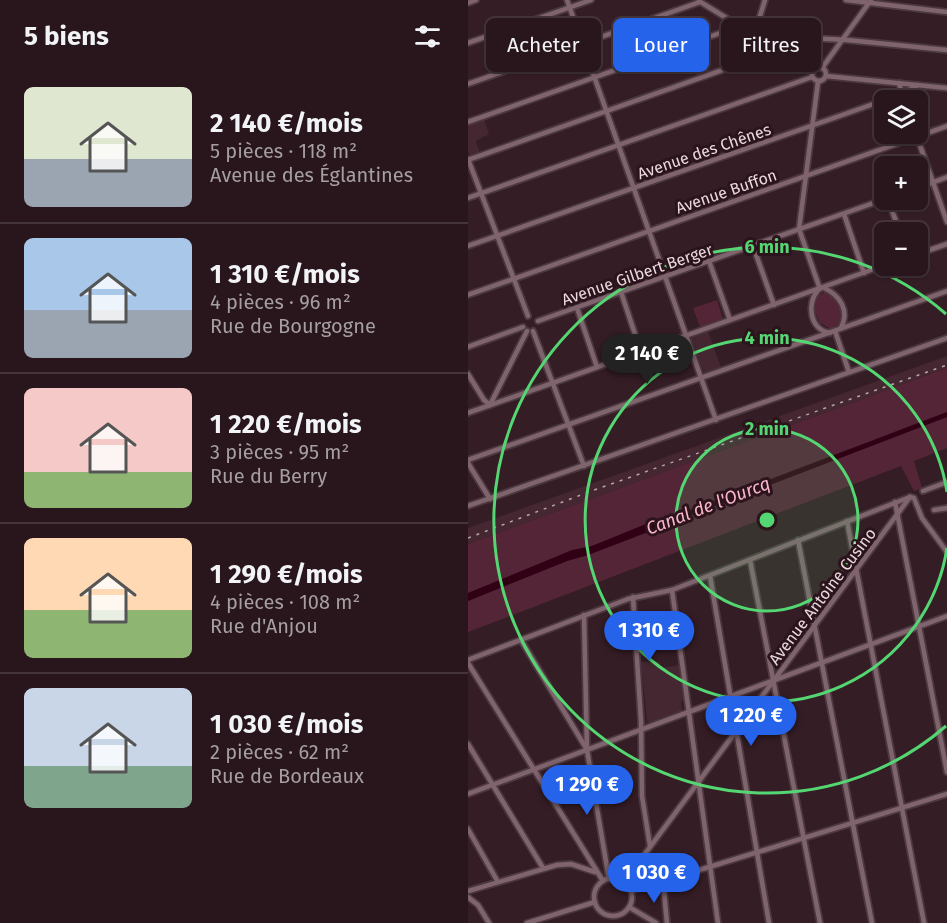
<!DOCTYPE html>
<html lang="fr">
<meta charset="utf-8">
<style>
:root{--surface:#28161c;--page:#301f25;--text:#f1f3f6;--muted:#a59fa3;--line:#44353b;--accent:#2563eb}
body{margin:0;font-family:"Fira Sans",sans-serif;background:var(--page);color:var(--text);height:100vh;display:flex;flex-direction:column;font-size:22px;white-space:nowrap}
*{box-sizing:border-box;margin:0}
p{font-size:20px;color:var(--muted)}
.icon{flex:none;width:33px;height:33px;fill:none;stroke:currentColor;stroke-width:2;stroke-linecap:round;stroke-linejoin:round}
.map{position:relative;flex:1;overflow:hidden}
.side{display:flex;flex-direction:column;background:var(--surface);width:468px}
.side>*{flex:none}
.hud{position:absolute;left:18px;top:18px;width:370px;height:54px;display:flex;gap:12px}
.fabs{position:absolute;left:406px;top:90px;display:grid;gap:12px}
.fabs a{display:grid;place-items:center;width:54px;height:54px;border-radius:9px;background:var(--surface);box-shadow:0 2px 4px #0004,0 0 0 2px var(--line);font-size:30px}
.price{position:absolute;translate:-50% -51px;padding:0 14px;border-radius:21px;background:var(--accent);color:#fff;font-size:20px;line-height:39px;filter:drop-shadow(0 2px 3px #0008)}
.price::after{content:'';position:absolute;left:50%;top:36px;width:18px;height:14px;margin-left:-9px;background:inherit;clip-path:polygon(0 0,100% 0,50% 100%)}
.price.selected{background:#222;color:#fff}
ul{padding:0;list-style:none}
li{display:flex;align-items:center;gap:18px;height:150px;padding:0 24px}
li+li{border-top:2px solid var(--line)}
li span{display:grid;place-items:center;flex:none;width:168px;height:120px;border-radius:9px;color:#555}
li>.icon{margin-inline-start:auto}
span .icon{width:72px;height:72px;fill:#fffc;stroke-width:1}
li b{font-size:26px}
h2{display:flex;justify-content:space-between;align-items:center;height:72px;padding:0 24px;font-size:26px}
.chip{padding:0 21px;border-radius:9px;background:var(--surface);box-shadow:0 2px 4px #0004,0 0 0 2px var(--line);font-size:21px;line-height:54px}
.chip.selected{background:var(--accent);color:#fff}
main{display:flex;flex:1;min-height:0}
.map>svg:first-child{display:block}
</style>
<main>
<section class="side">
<h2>5 biens<svg class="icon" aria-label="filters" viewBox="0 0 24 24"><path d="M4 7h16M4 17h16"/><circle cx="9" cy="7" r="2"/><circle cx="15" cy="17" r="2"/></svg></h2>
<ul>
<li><span style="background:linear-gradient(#dfe7d0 60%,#9aa5b1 0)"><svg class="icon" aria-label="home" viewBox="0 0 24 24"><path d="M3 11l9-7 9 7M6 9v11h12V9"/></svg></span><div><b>2 140 €/mois</b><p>5 pièces · 118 m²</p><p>Avenue des Églantines</p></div></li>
<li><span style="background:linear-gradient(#a9c7e8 60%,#9aa5b1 0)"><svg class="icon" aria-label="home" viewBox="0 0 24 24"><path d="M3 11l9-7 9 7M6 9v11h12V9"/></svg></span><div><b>1 310 €/mois</b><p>4 pièces · 96 m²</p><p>Rue de Bourgogne</p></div></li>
<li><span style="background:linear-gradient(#f6c9c9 70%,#8fb573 0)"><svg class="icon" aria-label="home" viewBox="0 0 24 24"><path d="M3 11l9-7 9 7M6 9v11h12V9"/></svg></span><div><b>1 220 €/mois</b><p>3 pièces · 95 m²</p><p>Rue du Berry</p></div></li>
<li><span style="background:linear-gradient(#ffd9b3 60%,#8fb573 0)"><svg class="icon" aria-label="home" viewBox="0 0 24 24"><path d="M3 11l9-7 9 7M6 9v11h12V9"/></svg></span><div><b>1 290 €/mois</b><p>4 pièces · 108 m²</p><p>Rue d'Anjou</p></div></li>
<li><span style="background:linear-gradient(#c9d6e8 65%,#7fa58c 0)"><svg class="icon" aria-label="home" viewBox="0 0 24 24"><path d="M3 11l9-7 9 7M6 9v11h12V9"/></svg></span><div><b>1 030 €/mois</b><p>2 pièces · 62 m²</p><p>Rue de Bordeaux</p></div></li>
</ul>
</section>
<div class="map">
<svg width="479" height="923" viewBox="0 0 479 923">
<rect width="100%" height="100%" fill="#351d25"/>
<g fill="#442731">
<polygon points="16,119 21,134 8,141 12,154 3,157 0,151 0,125"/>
<polygon points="240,331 253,368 236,372 222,339"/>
<polygon points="479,356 479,368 0,544 0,528"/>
<polygon points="173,662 192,662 193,668 211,665 216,700 213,701 214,711 183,723 179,721"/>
</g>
<g fill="#542537">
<path d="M359,292c13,7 16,18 12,32l-8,5 -11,-6 -7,-16 3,-12z"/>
<polygon points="249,300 255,319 232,327 225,308"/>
<path d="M479,368v44c-160,61 -319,120 -479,181v-49z"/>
<polygon points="479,417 479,448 446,461 454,488 446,491 433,466 0,632 0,601 99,561 120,555"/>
</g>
<polygon fill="#320015" points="479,412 479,417 120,555 99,561 0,601 0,593 104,550 124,546 190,519 207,516"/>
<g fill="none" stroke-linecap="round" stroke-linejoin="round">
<defs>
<g id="minor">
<polyline points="99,0 248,420"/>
<polyline points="297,0 286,35 379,40 479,50"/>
<polyline points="378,0 479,12"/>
<polyline points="231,1 344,71"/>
<polyline points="0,3 8,0"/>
<polyline points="0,43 123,0"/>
<circle cx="351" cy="74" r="7"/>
<polyline points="354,68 403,0"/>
<polyline points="358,76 479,88"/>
<polyline points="350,82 331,229 352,289"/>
<polyline points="431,83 436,100"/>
<polyline points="0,84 232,2"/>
<polyline points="0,122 272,26"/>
<polyline points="448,134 479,222"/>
<polyline points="0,159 60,316"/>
<polyline points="0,160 311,50"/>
<polyline points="450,188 479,177"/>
<polyline points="0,198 344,77"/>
<polyline points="420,200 432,232"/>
<polyline points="376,214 396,273"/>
<polyline points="0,246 434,94 450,85"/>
<polyline points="285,246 306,305"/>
<polyline points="450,254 479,244"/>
<polyline points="241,261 262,320"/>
<path d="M356,288c16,7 26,23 17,40"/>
<path d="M350,290c-12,14 -8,40 12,43"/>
<polyline points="153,292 173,352"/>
<polyline points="0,295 479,126"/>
<polyline points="109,308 129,367"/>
<polyline points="70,321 417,199"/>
<polyline points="65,331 116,466"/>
<polyline points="367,331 381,372"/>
<polyline points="0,347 55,327"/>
<polyline points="0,374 16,400 22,405 59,331"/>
<polyline points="0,413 417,265"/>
<polyline points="0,460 479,291"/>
<polyline points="0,463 22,499"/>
<polyline points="455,491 479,482"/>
<polyline points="442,497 446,498 454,518 479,552"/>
<polyline points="427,502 479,772"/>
<polyline points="0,506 479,338"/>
<polyline points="466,510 479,508"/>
<polyline points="379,521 456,923"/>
<polyline points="330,540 404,923"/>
<polyline points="282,560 352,923"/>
<polyline points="242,576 301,923"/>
<polyline points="204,590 250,923"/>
<polyline points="165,597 173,721 174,796 182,846"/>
<polyline points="116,615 119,750 141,879"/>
<polyline points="53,640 118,748"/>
<polyline points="0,660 160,599 204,590 442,497"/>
<polyline points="0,663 135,881"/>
<polyline points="0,744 75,868"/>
<polyline points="0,794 479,616"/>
<polyline points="0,829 30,882"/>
<circle cx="145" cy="897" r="19"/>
<polyline points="195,881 199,923"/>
<polyline points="156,882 442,497"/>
<polyline points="0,891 89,865 103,864 127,872"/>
<polyline points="163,891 479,794"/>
<polyline points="0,897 10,905 21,923"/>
<polyline points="161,907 188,923"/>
<polyline points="59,923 127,902"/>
</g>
</defs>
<use href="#minor" stroke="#4c3940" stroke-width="8"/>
<use href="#minor" stroke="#80646d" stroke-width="4.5"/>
<polyline stroke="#b6a4a9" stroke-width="1.5" stroke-dasharray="3 6" stroke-linecap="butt" points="0,538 126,490 479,365"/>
</g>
<circle cx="299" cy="520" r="91" fill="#54d672" fill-opacity=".12"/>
<g fill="none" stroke="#54d672" stroke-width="3">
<circle cx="299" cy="520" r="91"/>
<path d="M479 548A182 182 0 1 1 479 492"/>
<path d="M478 726A273 273 0 1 1 478 314"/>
</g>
<g text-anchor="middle" stroke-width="6" stroke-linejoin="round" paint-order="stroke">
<g font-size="16" fill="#e9d9dd" stroke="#2b141c">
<text transform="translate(236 151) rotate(-19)" y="6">Avenue des Chênes</text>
<text transform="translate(258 191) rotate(-19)" y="6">Avenue Buffon</text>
<text transform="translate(169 274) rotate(-19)" y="6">Avenue Gilbert Berger</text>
<text transform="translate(354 596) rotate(-53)" y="6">Avenue Antoine Cusino</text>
</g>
<g font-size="18" font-style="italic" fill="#fcb6cc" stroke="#2b141c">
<text transform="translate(240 506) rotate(-21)" y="6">Canal de l'Ourcq</text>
</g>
</g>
<circle cx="299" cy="520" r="9" fill="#54d672" stroke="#2b141c" stroke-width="3"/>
<g font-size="18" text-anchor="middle" font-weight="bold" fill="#54d672" stroke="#2b141c" stroke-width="6" stroke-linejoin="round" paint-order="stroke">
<text x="299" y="253">6 min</text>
<text x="299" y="344">4 min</text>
<text x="299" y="435">2 min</text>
</g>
</svg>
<div class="fabs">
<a><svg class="icon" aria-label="layers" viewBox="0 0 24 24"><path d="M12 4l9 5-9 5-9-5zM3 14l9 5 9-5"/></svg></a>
<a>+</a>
<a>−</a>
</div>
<b class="price selected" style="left:179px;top:385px">2 140 €</b>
<b class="price" style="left:181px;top:662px">1 310 €</b>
<b class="price" style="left:283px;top:747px">1 220 €</b>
<b class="price" style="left:119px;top:816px">1 290 €</b>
<b class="price" style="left:186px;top:904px">1 030 €</b>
<div class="hud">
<a class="chip">Acheter</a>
<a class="chip selected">Louer</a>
<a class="chip">Filtres</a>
</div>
</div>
</main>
